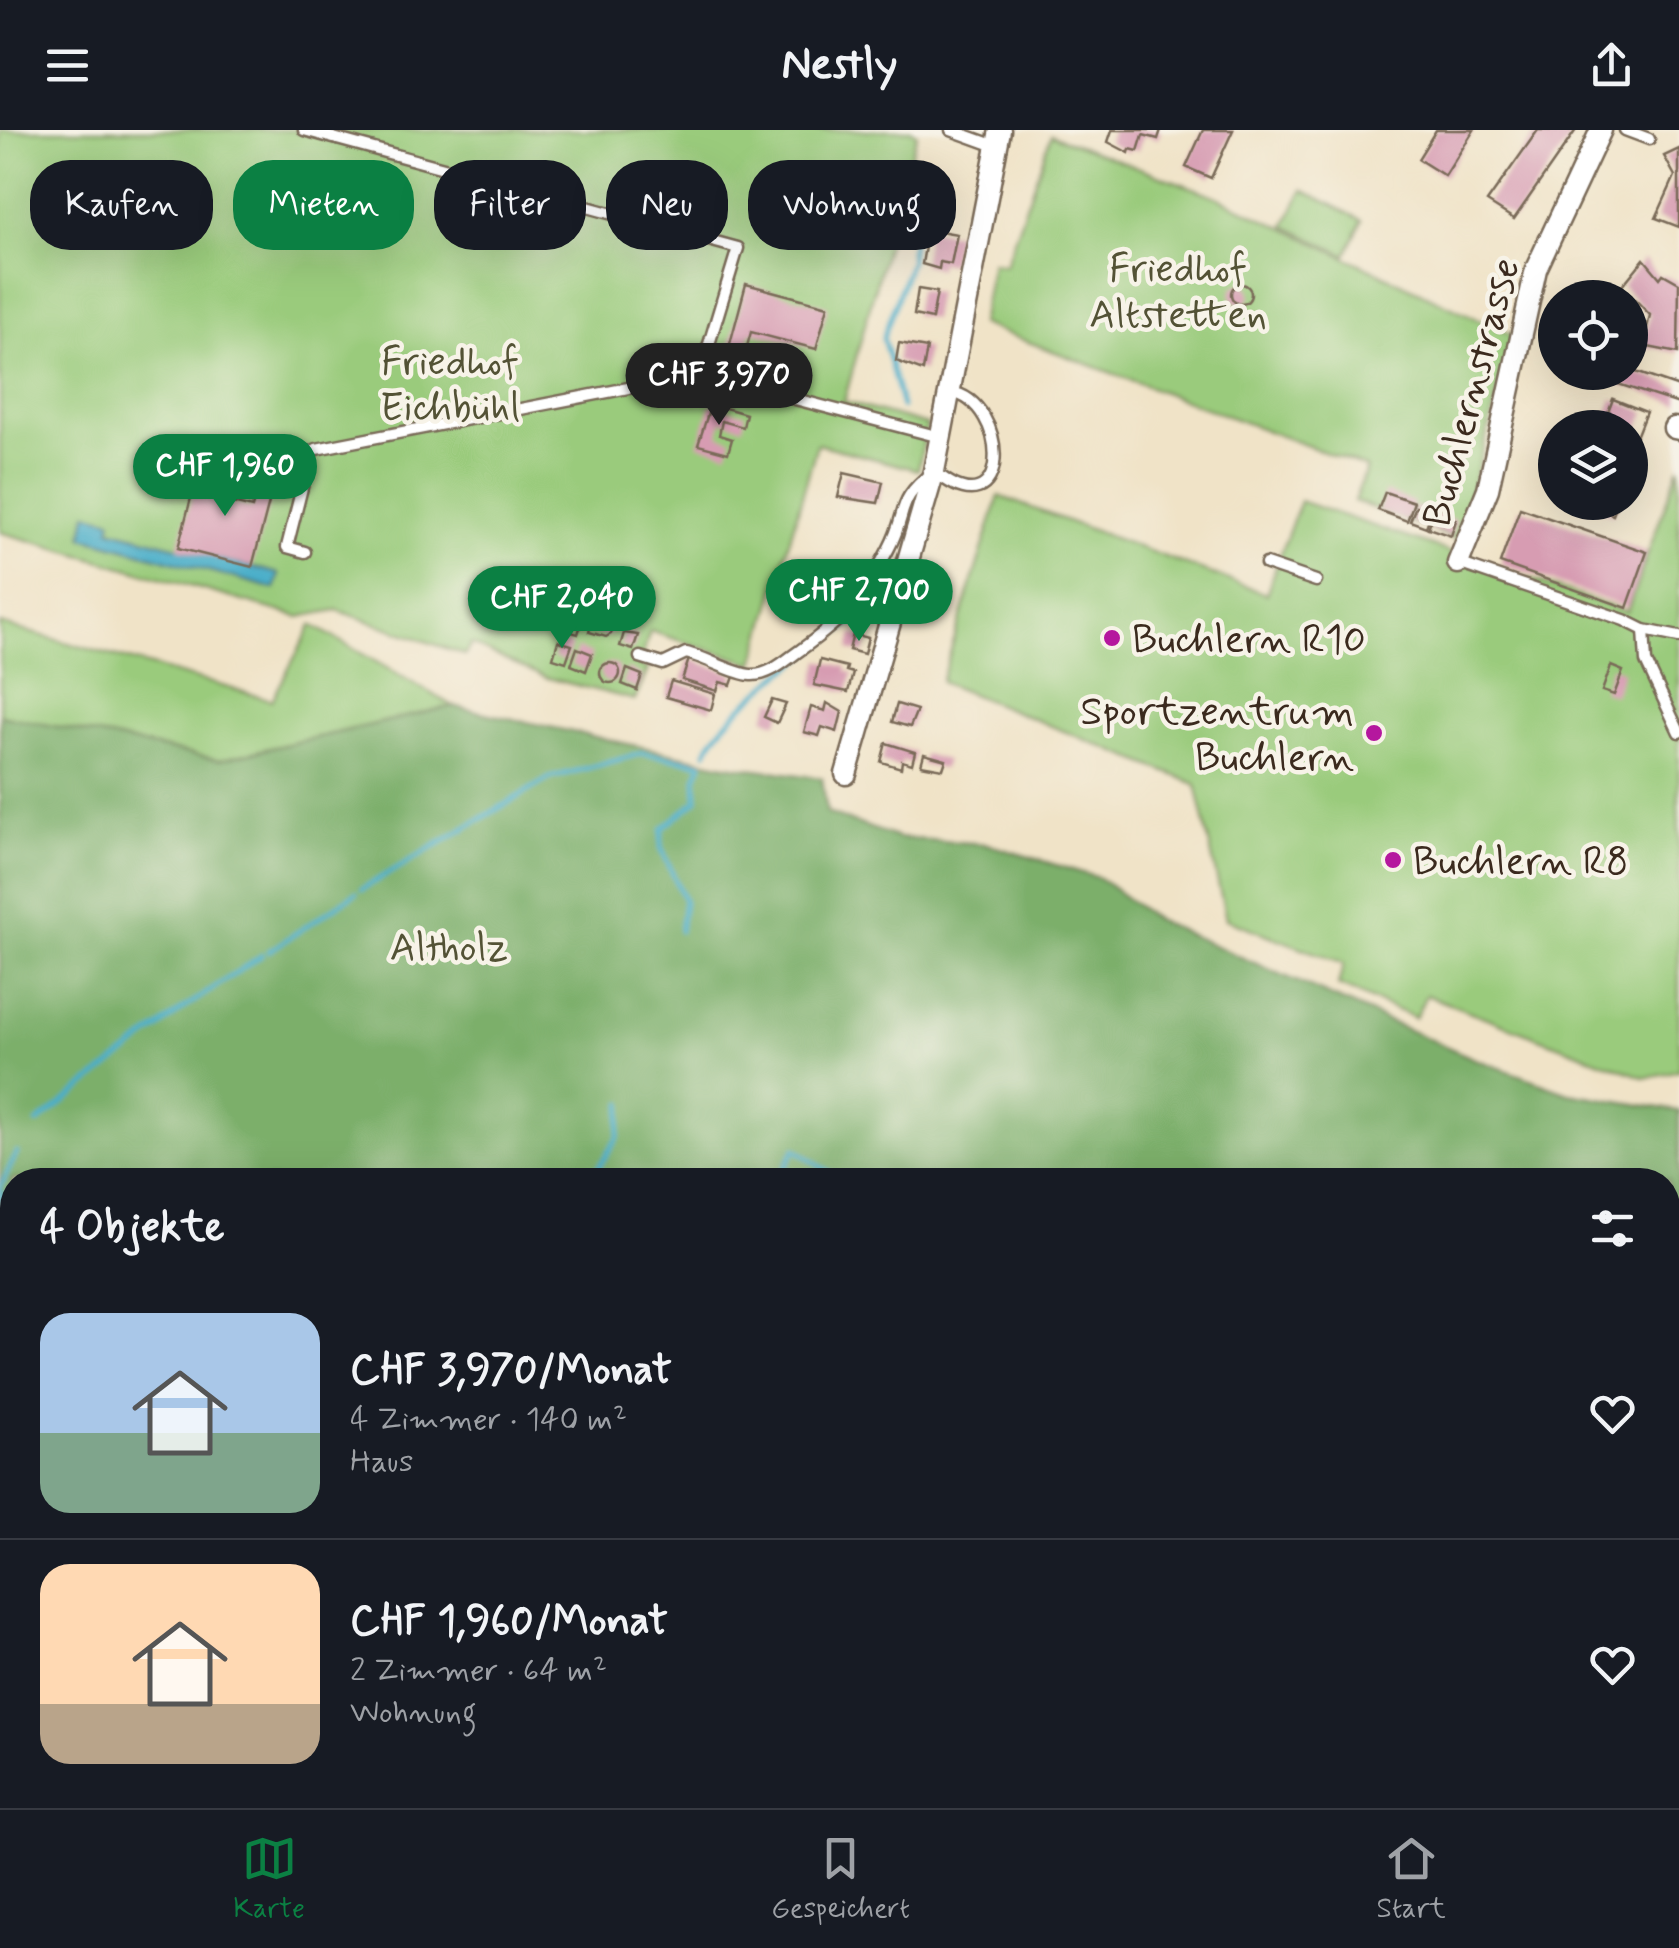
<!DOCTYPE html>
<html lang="de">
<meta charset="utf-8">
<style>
:root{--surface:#171b24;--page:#242831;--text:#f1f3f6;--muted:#9ea1a6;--line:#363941;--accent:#0b8043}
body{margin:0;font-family:Mynerve,sans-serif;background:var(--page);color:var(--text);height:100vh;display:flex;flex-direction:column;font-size:38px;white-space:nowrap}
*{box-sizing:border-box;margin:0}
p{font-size:32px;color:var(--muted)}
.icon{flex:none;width:55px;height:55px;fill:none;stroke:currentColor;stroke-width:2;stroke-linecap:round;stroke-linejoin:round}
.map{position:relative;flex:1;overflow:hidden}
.panel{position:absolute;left:0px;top:1038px;width:1680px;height:642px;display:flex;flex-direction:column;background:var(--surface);border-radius:40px 40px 0 0;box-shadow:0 10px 40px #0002}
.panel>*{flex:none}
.guide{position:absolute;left:30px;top:30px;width:1000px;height:90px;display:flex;gap:20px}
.controls{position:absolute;left:1538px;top:150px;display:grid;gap:20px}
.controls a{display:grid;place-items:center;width:110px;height:110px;border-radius:50%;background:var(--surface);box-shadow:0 10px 40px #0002;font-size:50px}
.price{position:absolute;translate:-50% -85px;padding:0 22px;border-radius:35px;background:var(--accent);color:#fff;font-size:32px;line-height:65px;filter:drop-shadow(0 2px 5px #0008)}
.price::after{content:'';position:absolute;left:50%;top:60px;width:30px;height:22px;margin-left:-15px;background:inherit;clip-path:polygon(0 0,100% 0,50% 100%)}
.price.current{background:#222;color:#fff}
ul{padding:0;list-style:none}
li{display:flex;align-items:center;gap:30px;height:250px;padding:0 40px}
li+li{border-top:2px solid var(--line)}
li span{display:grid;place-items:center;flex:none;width:280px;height:200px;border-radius:30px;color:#555}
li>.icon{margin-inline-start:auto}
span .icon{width:120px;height:120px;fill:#fffc;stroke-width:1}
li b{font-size:42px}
h2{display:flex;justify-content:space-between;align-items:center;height:120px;padding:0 40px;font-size:42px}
.pill{padding:0 35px;border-radius:40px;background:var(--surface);box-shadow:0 10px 40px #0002;font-size:35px;line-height:90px}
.pill.current{background:var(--accent);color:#fff}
header{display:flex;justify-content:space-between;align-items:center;height:130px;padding:0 40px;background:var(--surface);font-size:45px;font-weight:800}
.dock{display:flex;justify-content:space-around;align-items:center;height:140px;border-top:2px solid var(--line);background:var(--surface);font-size:28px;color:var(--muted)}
.dock a{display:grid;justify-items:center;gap:5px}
.dock .current{color:var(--accent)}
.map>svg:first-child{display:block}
</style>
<header><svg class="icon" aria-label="menu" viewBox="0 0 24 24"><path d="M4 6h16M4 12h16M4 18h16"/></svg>Nestly<svg class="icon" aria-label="share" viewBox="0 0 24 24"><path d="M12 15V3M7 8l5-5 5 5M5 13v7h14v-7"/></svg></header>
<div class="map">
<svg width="1679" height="1678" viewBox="0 0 1679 1678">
<rect width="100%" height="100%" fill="#f7f3e8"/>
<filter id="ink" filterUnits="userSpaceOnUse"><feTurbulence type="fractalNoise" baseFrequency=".01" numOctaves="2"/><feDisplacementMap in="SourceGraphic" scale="20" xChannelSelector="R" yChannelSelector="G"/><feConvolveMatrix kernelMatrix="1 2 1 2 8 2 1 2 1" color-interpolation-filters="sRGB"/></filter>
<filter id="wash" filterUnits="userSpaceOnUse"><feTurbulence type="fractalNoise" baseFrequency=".0048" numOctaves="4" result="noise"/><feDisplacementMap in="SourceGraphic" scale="40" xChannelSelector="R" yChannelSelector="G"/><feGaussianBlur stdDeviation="2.25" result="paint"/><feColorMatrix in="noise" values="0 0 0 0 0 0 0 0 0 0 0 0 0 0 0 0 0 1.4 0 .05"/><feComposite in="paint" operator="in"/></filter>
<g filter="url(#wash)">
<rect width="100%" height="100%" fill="#f0e3c7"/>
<g fill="#9acb7b" stroke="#6a7a4c" stroke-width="2.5">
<polygon points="0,0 912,0 917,3 844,272 927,295 918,340 817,314 754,534 650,501 640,536 648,539 635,570 544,547 471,514 465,525 337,480 299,487 0,402"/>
<polygon points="1051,5 1215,66 1514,206 1458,410 1354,371 1367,338 980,194 992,132 1005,135"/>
<polygon points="1303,60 1362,90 1346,125 1285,96"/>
<polygon points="1679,336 1679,940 1645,948 1426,865 1415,888 1338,855 1344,834 1226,789 1196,654 941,552 999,366 1266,464 1300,371 1627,482"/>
<polygon points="0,494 272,570 312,495 453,576 219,630 0,585"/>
</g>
<path fill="#7baf6b" stroke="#5b6c44" stroke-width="2.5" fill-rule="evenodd" d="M453,576l267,58 102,14 5,35 72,25 88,6 112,34 57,42 319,139 94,34 110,18v697h-1679v-1093l219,45zM12,1050h1656v618h-1656z"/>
<polygon fill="#4aaec9" stroke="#426c74" stroke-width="2.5" points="87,383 112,390 110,399 279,444 275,459 83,407"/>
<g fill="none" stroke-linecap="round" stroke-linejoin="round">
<g stroke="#4aaec9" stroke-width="5">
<polyline points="902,277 883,208 910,132 919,40"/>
<path d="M706,622c20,-46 125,-114 170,-147l11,-18 22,-80"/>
<polyline points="362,759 550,648 643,623 701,633"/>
<polyline points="680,801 684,770 661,717 662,699 697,670 696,648 702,633"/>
<polyline points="269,821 356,763"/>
<polyline points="37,993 183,879 262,825"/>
<polyline points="590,1050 618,1007 623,973"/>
<polyline points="778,1050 795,1019 840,1050"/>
<polyline points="12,1104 0,1058 17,1023"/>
<polyline points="12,1107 12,1124"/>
<polyline points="1668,1108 1679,1089"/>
<polyline points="507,1668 508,1678"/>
<polyline points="30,1678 42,1668"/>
</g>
</g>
<g id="blocks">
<g fill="#d79cb2" fill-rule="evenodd">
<polygon points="1112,0 1161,0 1158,9 1143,5 1138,21 1130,19 1129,23 1108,12"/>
<polygon points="1203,0 1233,0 1211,48 1186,37"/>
<polygon points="1436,0 1474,0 1445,46 1418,29"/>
<polygon points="1538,0 1576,0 1514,89 1487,72"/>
<polygon points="1679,19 1679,97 1656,88 1675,46 1664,26"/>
<polygon points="928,99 957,104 951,134 940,132 939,139 922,134"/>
<polygon points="1644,129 1660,148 1663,144 1679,153 1678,223 1643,216 1650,185 1622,156"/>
<circle cx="1241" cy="164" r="10"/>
<polygon points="746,154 828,176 816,219 751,202 731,274 715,270"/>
<polygon points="918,159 937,162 932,189 914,185"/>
<polygon points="899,213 927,218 923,241 896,231"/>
<polygon points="1630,240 1679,257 1679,274 1618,254 1622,242"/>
<polygon points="1613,269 1646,282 1630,322 1630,298 1602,298"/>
<polygon points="711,274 746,284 743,297 722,291 719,305 732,309 728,323 698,315"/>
<path d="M198,341l74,20 -20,76 -74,-19zM213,355l42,12 -3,11 -42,-11z"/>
<polygon points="844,343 883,352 878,373 838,367"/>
<polygon points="1385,362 1414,372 1407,391 1378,380"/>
<polygon points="1583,372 1618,372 1613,385"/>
<polygon points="1416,376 1432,381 1426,397 1410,391"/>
<polygon points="1520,378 1647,422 1627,478 1500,433"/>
<polygon points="1434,383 1456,390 1451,406 1428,398"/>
<polygon points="569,476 585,483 578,504 561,499"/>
<polygon points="594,485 615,491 611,504 606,507 589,502"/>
<polygon points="624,503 638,505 633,520 620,516"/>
<polygon points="853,504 868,508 864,524 849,520"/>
<polygon points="558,511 572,515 566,532 553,528"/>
<polygon points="577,518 592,524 586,541 571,535"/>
<polygon points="689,529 735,544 731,555 720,552 717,561 682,550"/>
<polygon points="820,530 847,537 846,541 853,543 848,562 814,555"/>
<circle cx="610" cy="543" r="10"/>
<polygon points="1611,536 1623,541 1614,565 1602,561"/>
<polygon points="627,539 642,545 637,560 622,554"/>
<polygon points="671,551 715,564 711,580 666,567"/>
<polygon points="772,570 786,574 777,593 764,587"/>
<polygon points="827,573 842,582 837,602 822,597 819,606 804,602 811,577 825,581"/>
<polygon points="897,574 917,580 910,597 892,592"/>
<polygon points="886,613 915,622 912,634 902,631 901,638 881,632"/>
<polygon points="924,624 946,630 943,639 921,635"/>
</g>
</g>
</g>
<g filter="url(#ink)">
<use href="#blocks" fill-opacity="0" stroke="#7a6b59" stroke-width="2.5"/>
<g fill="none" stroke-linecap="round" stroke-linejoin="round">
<defs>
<g id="service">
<polyline points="304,0 738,118 700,244"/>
<polyline points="951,0 987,13"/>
<polyline points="1625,0 1649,9"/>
<polyline points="305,422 287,417 311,322 316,319 700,244 940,307"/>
<polyline points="1458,433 1624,490 1644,500 1679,507"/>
<polyline points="1266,434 1316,451"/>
<polyline points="1644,500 1646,532 1679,602"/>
<path d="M640,527l23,7 23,-11c19,4 48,21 65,22 18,1 34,-14 48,-24 46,-33 63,-51 90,-103 20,-38 5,-46 45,-77 79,66 77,-70 16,-79"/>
</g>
<g id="minor">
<polyline points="1674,298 1679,299"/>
<polyline points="1458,433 1488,359 1536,139 1601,0"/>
<polyline points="846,644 934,341 1000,0"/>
</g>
</defs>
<use href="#service" stroke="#7a6b59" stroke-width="15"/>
<use href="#minor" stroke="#7a6b59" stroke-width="25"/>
<use href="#service" stroke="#fff" stroke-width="10"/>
<use href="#minor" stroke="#fff" stroke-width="20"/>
</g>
</g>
<g fill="#b5179e" stroke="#f7f3e8" stroke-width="4">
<circle cx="1112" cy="508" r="10"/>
<circle cx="1374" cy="603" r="10"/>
<circle cx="1393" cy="730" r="10"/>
</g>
<g text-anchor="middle" stroke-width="9" stroke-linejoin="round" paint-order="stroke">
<g font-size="40" fill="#535235" stroke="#f7f3e8">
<text x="1178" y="151">Friedhof<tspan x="1178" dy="46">Altstetten</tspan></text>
<text x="450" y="244">Friedhof<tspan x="450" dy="46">Eichbühl</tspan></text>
<text x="449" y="830">Altholz</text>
</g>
<g font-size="40" fill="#3b2a1e" stroke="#f7f3e8">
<text transform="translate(1470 262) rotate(-75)" y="14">Buchlernstrasse</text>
</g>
<g font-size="40" fill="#3b2a1e" stroke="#f7f3e8" text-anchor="start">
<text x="1132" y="522">Buchlern R10</text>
<text x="1354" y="594" text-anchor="end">Sportzentrum<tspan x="1354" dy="46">Buchlern</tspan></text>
<text x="1413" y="744">Buchlern R8</text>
</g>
</g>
</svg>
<div class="controls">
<a><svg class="icon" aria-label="locate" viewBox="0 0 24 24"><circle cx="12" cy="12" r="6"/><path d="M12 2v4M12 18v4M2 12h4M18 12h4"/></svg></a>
<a><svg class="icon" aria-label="layers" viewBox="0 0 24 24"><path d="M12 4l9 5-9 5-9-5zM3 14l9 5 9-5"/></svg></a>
</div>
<b class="price current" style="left:719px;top:298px">CHF 3,970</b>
<b class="price" style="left:225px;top:389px">CHF 1,960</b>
<b class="price" style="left:859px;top:514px">CHF 2,700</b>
<b class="price" style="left:562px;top:521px">CHF 2,040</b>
<div class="guide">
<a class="pill">Kaufen</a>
<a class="pill current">Mieten</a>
<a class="pill">Filter</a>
<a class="pill">Neu</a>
<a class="pill">Wohnung</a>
</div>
<section class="panel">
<h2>4 Objekte<svg class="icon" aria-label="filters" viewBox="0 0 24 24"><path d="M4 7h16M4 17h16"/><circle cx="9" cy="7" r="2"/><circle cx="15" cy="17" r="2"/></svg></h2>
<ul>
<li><span style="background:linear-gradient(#a9c7e8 60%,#7fa58c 0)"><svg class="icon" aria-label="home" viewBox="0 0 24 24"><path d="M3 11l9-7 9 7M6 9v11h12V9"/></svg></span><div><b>CHF 3,970/Monat</b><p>4 Zimmer · 140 m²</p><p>Haus</p></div><svg class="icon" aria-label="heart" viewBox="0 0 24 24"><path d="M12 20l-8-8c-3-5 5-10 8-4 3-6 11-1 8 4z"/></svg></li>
<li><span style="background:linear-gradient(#ffd9b3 70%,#b9a48a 0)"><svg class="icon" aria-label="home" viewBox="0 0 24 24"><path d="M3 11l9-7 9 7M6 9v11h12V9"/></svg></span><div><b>CHF 1,960/Monat</b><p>2 Zimmer · 64 m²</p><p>Wohnung</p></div><svg class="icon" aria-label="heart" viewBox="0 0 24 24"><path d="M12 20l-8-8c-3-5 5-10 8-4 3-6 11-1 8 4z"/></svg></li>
</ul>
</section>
</div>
<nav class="dock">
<a class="current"><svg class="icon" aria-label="map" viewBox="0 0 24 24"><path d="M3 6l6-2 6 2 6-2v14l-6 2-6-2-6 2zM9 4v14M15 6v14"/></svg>Karte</a>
<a><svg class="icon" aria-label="saved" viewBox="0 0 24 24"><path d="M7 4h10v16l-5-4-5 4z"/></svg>Gespeichert</a>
<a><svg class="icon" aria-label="home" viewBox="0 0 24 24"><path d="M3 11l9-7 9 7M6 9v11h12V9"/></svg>Start</a>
</nav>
